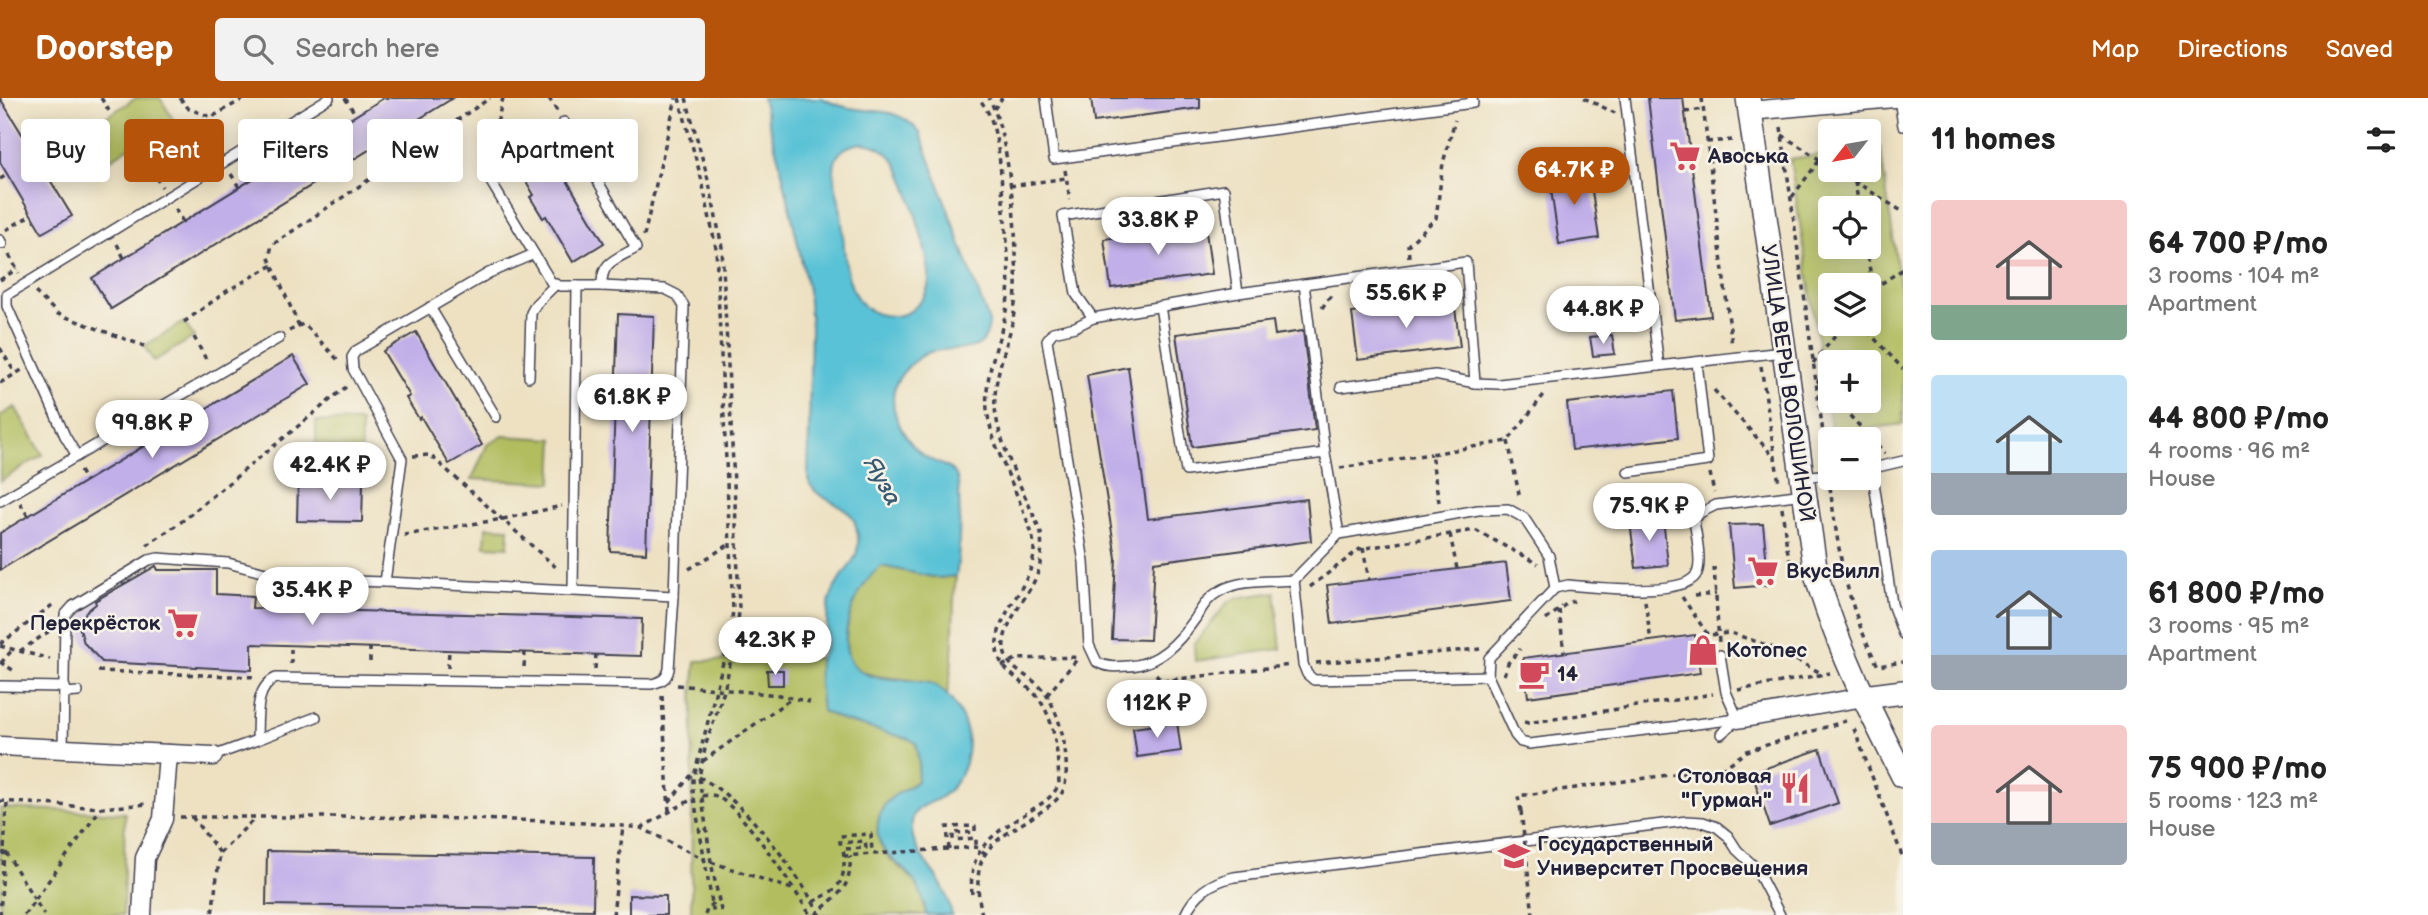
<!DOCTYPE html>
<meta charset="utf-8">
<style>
:root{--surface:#fff;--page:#f2f2f2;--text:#222;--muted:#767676;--accent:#b45309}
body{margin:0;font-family:"Balsamiq Sans",sans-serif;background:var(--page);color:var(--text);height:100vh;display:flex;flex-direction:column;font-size:26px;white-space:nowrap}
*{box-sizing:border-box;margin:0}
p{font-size:23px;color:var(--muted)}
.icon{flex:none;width:38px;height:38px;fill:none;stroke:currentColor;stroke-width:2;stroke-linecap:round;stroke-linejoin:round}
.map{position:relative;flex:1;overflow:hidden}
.details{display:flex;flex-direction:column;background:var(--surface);width:525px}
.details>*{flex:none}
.hud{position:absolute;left:21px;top:21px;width:665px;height:63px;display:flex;gap:14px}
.needle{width:46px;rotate:239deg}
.controls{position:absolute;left:1818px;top:21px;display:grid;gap:14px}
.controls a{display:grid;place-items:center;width:63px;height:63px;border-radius:7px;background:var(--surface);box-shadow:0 4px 18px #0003;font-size:35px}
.price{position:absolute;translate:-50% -60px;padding:0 16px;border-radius:24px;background:#fff;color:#222;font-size:23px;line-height:46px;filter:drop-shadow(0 2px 4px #0008)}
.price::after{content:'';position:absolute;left:50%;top:42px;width:21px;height:16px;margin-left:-10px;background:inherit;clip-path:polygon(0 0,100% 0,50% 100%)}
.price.current{background:var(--accent);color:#fff}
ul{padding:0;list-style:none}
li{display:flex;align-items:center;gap:21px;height:175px;padding:0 28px}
li span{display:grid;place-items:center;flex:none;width:196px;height:140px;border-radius:7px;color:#555}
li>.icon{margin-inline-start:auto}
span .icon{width:84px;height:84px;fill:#fffc;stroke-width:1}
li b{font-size:30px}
h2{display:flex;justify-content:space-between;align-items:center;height:84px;padding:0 28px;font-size:30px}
.pill{padding:0 24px;border-radius:7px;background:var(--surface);box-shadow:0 4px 18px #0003;font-size:24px;line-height:63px}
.pill.current{background:var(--accent);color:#fff}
header{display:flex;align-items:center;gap:42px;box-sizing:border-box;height:98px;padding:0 35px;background:var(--accent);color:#fff}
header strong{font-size:33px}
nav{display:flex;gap:38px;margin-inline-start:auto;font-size:24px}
.search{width:490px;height:63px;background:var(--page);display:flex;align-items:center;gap:18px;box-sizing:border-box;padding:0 24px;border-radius:7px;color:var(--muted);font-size:26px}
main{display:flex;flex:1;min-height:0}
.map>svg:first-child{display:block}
</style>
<header>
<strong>Doorstep</strong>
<div class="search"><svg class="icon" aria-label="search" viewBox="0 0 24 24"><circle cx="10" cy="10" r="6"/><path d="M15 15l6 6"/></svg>Search here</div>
<nav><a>Map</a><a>Directions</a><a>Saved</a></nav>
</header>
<main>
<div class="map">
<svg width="1903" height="817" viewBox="0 0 1903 817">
<rect width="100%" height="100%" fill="#f7f3e8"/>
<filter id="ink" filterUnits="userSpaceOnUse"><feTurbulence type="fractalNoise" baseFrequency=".0143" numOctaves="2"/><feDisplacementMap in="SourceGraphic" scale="14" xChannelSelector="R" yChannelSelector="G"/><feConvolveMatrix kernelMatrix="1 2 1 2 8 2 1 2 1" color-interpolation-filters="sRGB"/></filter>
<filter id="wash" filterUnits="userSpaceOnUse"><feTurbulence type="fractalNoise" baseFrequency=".00686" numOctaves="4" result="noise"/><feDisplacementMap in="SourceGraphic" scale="28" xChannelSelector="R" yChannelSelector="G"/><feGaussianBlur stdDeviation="1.57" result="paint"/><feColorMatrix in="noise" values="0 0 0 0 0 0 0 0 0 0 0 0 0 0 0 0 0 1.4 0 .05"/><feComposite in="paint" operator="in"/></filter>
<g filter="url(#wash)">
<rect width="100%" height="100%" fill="#ede1c2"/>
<g fill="#b1bd5f" stroke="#6a704d" stroke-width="2" fill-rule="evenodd">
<polygon points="136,0 160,0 173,21 111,61 90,29"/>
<path d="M1880,49l23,160v117l-71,9 -42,-274 40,-6v17h39v-21zM1830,110h39v39h-39zM1830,187h39v39h-39zM1830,264h39v39h-39z"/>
<polygon points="184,224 194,239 154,263 144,248"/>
<polygon points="15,309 43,357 0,383 0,318"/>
<polygon points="316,323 361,324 361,369 316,369"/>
<polygon points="503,338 554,341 552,385 472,381 487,347"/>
<polygon points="486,429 509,430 508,449 485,448"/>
<path d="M882,468l55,12 19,-2c-5,39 0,79 -9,118 -39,-34 -120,11 -97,-79 5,-20 15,-39 32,-49z"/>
<polygon points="1275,494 1281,551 1195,563 1194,546 1228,504 1236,500"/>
<path d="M819,560l3,53 22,10 66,18 6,4 3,21 -2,17c-9,7 -19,11 -27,18 -14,11 -15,35 -7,50 6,14 25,22 34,35 6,10 7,20 9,31h-235l2,-222 3,-32z"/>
<polygon points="0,710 125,715 123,817 0,817"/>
</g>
<path fill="#5ac2d6" stroke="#3e7288" stroke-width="2" fill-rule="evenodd" d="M762,0h60c42,23 70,0 98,35l69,189c-2,38 -34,22 -59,30 -8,3 -16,9 -22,15 -6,6 -12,14 -14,23 -5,24 13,56 34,68 9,6 21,7 28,17 6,9 3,88 0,101l-19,2 -55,-12c-25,15 -54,85 -22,105 15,10 51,8 70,12 16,7 24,19 32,35 13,28 3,64 -24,81 -11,6 -26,9 -26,24 -2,27 17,40 29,61 6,10 8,20 11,31h-26c-1,-11 -3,-21 -10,-31 -15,-25 -46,-30 -37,-66 2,-7 5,-14 11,-19 8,-7 19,-11 27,-18l2,-17 -3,-21 -7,-4 -65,-18 -22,-10c-1,-13 -6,-42 -2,-54 0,-1 5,-8 5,-10 4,-15 0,-32 5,-48 10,-32 36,-35 26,-73 -7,-27 -40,-21 -48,-47l3,-152 -3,-37 -25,-114zM862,45c15,1 27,9 35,22 11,17 32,92 32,113 0,7 -2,14 -6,20 -8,11 -16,18 -31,18 -53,0 -46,-69 -51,-104 -2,-16 -11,-37 -5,-53 5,-11 15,-14 26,-16z"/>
<g id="blocks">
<g fill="#c1afe9">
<polygon points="0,0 72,118 42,135 0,64"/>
<polygon points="384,0 453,0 111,211 92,180"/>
<polygon points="1091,0 1200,0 1200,10 1094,24"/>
<polygon points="1648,0 1683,0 1711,218 1675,222"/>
<polygon points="537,32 604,145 573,164 546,118 543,120 530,99 534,97 507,50"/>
<polygon points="1589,73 1599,140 1559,146 1549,78"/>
<polygon points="1205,127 1212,176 1111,190 1104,141"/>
<polygon points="1454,202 1460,249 1358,262 1352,215"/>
<polygon points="618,216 654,218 646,455 610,453"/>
<polygon points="1273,223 1275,237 1303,233 1315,332 1192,349 1176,236"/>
<polygon points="416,234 482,347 449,366 421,319 419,321 406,300 410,298 383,253"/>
<polygon points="1612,237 1615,256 1593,258 1590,239"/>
<polygon points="293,258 310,286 0,472 0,435"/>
<polygon points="1128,269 1148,421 1307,401 1311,443 1154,464 1150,542 1112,541 1116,460 1087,277"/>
<polygon points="1673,293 1678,340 1572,352 1567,305"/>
<polygon points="298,383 363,384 362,424 297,423"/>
<polygon points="1663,420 1668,467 1636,470 1630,424"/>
<polygon points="1763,426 1769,487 1735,490 1729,427"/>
<polygon points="1506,465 1511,503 1332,526 1327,487"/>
<polygon points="156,468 158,472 216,472 216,496 253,498 252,510 642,521 641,558 252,546 252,572 102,564 84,545 79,528 82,521 86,514 96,506 95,503"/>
<polygon points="1695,537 1700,575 1528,599 1523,560"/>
<polygon points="767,572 783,572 783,587 768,587"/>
<polygon points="1177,624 1181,653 1137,659 1133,630"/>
<polygon points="1820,651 1838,705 1770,728 1752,675"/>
<polygon points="267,753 594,759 593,812 266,807"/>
<polygon points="629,797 666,798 666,817 629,817"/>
</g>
</g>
</g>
<g filter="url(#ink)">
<use href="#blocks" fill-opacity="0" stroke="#403f4f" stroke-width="2"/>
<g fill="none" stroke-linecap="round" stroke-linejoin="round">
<defs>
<g id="service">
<polyline points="1046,0 1054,61 1473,5 1472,0"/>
<polyline points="1625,0 1659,268"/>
<polyline points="1899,0 1903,28"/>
<path d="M485,74l66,110 9,4h42c-1,-25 15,-27 34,-38l-72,-126"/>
<polyline points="0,142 2,146"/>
<polyline points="1304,186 1325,355"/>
<polyline points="577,188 573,493 674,498 684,208 677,197 665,191 602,188"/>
<path d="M1160,208l26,165 139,-18 14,81 -45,46c-23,2 -54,-1 -74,11 -12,6 -18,17 -25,28 -16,23 -37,46 -67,47 -12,1 -21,2 -31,-4l-8,-17 -5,-83 -37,-222 6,-8 22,-5 18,-9 145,-25"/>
<polyline points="430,209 496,319"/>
<polyline points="1093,220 1076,196 1063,118 1224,92 1238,195 1466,164 1475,285 1499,286 1783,254"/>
<polyline points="529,279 531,215 536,206 555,187"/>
<polyline points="1341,289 1435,277 1475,285"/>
<polyline points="77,358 279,240"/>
<polyline points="1869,371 1903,363"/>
<polyline points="1872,371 1892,506 1903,536"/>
<polyline points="1628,374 1708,363 1697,264"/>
<polyline points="1802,379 1830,376"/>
<polyline points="0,403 77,358 65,338 7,208 7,197 329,0"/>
<polyline points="1339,436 1478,412 1508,411 1524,420 1549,458 1555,490"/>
<polyline points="1294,482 1303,566 1307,576 1314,582 1488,578"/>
<polyline points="385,484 573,493"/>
<polyline points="1720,557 1726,594 1738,621"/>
<polyline points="0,588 65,589"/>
<polyline points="65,595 78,594"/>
<path d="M1738,621l-209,25 -8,-2 -6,-7 -27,-59 1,-18 66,-70 13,-3c25,2 114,12 128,-10 7,-10 0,-42 -2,-54l6,-8 16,-8 88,-11"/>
<polyline points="1721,636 1738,621"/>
<polyline points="257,642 316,619"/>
<polyline points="63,651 65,517 73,508 149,462 158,460 228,465 288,481 385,484 402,361 353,271 352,259 356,253 489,175 534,156"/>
<path d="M213,658l44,-16c1,-22 -3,-52 19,-62l375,6c10,-2 16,-5 18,-15l5,-73"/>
<path d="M1185,817c10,-22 26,-33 49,-38l453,-56 16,1 14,5 11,9 9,14 18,17 25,48"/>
</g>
<g id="minor">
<polyline points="1750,13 1894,0"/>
<polyline points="1738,621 1864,599"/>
<polyline points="0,648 213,658"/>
<polyline points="142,817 145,760 163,721 168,656"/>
</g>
<g id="tertiary">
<path d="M1748,0l68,476c20,71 54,137 87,202"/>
<polyline points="1864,599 1903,594"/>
</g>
</defs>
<use href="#service" stroke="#403f4f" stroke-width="12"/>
<use href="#minor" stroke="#403f4f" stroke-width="21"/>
<use href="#tertiary" stroke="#403f4f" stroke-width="26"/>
<g stroke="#403f4f" stroke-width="3.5" stroke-dasharray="5 5" stroke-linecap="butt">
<polyline points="101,0 111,16"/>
<polyline points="180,0 189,11 212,19 245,0"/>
<polyline points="345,0 356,17"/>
<polyline points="549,0 557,13"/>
<polyline points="679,0 702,83 716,150 733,512 730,537 693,682 693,694 714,817"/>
<polyline points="686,0 709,85 722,149 737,445 739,514 736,539 724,593 706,646 699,679 711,764 722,817"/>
<polyline points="1584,0 1615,15"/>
<polyline points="1702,0 1732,248"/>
<polyline points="994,11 1002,0"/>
<polyline points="1685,14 1703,11"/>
<polyline points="1781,29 1827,364"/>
<polyline points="1841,33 1848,24"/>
<polyline points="1782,37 1830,68"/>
<polyline points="290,40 298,53"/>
<polyline points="1707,44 1733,42"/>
<polyline points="134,46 162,89"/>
<polyline points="488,63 503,0"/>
<polyline points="1065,72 1070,102"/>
<polyline points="1837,72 1903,114"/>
<polyline points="231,76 239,89"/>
<polyline points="0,81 7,77"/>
<polyline points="1855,83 1859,110"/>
<polyline points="1010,88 1067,80"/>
<polyline points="1792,99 1830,48"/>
<polyline points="175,111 183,124"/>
<polyline points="1157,118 1159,133"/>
<polyline points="6,132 31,117"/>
<polyline points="644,138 676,0"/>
<polyline points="117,146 124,160"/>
<polyline points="1866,149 1873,191 1869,196"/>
<polyline points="9,157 19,175"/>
<polyline points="1409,159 1408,147 1436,120 1443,65 1455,22"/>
<polyline points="0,182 17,171"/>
<polyline points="1403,186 1406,208"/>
<polyline points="1873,191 1903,171"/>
<polyline points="35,194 58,216 144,248"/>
<polyline points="1322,210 1332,196"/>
<polyline points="184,224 227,193 273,167"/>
<polyline points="1861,226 1903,271"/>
<polyline points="299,228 269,160 272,147 490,0"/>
<polyline points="289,233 303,226 307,229 338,262"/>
<polyline points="194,239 208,265"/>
<polyline points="0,250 15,275"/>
<polyline points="1813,265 1845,226"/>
<polyline points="1761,268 1779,385"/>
<polyline points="1817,282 1830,297"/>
<polyline points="0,285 22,272"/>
<polyline points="1714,292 1774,359"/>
<polyline points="1836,303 1885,355"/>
<polyline points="192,305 199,315"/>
<polyline points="135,340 141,350"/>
<polyline points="1508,343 1520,401"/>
<polyline points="413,358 430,357 558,471"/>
<polyline points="1340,370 1431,356"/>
<polyline points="80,373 86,383"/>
<polyline points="1710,375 1714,395"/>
<path d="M1830,389c9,69 16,116 48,179l25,-4"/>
<polyline points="1439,404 1431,356 1508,343 1546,294"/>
<polyline points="20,405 28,418"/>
<polyline points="1782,410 1787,450 1793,475"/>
<polyline points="1450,436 1457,471"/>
<polyline points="404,437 503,421 562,408"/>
<polyline points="147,447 181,424 346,289"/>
<polyline points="1363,450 1369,482"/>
<polyline points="1714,469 1719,545"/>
<polyline points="689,471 730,446"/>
<polyline points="1310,489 1360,451 1475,432 1538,466"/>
<polyline points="1694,498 1716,496"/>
<polyline points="1682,499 1708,537 1731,535 1769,548 1823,576"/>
<polyline points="1645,503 1651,543"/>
<polyline points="1559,512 1564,554"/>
<polyline points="1546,522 1566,506 1574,503"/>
<polyline points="0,546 55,505"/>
<polyline points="0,548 50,561"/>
<polyline points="370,549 370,568"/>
<polyline points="20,553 51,532"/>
<path d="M732,555c18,4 32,-13 20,-28l-14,-4"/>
<polyline points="0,564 16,574"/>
<polyline points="1,565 13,551"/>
<polyline points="1316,565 1480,551"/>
<polyline points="291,566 291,547"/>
<polyline points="1002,568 1016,561 1080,559"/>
<polyline points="524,569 525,554"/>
<polyline points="448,570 449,552"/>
<polyline points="595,571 596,556"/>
<polyline points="98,573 257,579"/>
<polyline points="1156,576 1162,583 1291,567"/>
<polyline points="1504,577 1508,565 1520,551"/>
<polyline points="677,587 779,597 810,604"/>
<polyline points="1738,592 1830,575"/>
<polyline points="1047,597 1079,559"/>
<polyline points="662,598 669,713"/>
<polyline points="1524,624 1528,625 1713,596"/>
<polyline points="1854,631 1903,760"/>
<polyline points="703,663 792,600"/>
<path d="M699,679c46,23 97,93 121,138"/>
<path d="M702,698c6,-1 10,-2 16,1 26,14 76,91 92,118"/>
<polyline points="0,703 101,710 148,706"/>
<polyline points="669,704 693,675"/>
<polyline points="7,705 4,751 44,817"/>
<polyline points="1521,713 1518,698 1725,669 1747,653 1849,622"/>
<polyline points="180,719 368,719 559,723 623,728 641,730 704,761"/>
<polyline points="192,719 220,755 212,817"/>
<polyline points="641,730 694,700"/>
<polyline points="949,751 947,729 975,728 975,734 953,735 953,742 976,740 976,749"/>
<polyline points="220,755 255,720"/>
<polyline points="844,758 843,751 866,750 865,743 840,745 840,738 871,736 872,756"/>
<polyline points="711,764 795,792"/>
<path d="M972,796c-5,-51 28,-63 64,-87 10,-6 18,-12 23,-23 -1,-27 -3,-59 -18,-82 -14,-23 -47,-28 -44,-61 4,-34 37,-57 37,-92 0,-15 -7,-28 -12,-41 -12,-32 -31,-65 -35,-99 -3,-33 11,-63 18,-93 8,-35 1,-81 -2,-116 -2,-25 -3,-50 -10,-74 -2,-10 -8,-19 -14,-28"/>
<path d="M813,804c24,-13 32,-16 31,-46l132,-9 10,7"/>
<polyline points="0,817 4,753"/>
<polyline points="24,817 101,710"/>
<polyline points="613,817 623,728"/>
<polyline points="705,817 708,809 718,802"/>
<path d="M816,817c21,-22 36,-24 34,-59"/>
<path d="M982,817c-15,-70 13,-72 63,-106 8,-6 18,-13 20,-24 5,-29 -5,-80 -27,-100 -10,-10 -26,-14 -32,-28 -11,-27 22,-58 31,-82 5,-14 5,-27 4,-42 -15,-38 -42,-85 -46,-125 -2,-31 12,-60 18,-89 9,-48 -1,-179 -24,-221"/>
</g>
<use href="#service" stroke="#fff" stroke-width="9"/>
<use href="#minor" stroke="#fff" stroke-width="18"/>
<use href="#tertiary" stroke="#fff" stroke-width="23"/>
<polyline stroke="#403f4f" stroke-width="3.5" stroke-dasharray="5 5" stroke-linecap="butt" points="1521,713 1533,817"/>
</g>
</g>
<defs>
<symbol id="supermarket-bare" viewBox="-9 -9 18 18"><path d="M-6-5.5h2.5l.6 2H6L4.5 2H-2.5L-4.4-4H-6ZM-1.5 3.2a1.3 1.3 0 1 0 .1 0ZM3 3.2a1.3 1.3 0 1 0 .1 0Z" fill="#d1495b" stroke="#f7f3e8" stroke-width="2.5" paint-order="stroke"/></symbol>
<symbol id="shop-bare" viewBox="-9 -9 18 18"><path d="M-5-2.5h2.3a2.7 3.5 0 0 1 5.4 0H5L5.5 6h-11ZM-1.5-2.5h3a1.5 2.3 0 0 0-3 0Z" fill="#d1495b" stroke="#f7f3e8" stroke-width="2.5" paint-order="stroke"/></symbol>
<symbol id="cafe-bare" viewBox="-9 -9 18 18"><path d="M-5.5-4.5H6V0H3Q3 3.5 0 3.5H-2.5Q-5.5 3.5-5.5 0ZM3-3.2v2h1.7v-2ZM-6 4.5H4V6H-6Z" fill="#d1495b" stroke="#f7f3e8" stroke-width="2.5" paint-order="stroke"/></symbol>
<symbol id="restaurant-bare" viewBox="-9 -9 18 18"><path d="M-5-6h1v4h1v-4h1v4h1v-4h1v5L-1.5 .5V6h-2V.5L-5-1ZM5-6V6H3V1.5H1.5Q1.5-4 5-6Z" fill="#d1495b" stroke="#f7f3e8" stroke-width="2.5" paint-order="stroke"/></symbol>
<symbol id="university-bare" viewBox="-9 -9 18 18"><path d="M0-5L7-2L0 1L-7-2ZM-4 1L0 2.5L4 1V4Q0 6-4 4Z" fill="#d1495b" stroke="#f7f3e8" stroke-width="2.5" paint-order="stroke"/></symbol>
</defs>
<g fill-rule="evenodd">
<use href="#supermarket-bare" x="1663" y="36" width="44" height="44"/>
<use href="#supermarket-bare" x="1741" y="451" width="44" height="44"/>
<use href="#supermarket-bare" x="161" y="503" width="44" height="44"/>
<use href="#shop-bare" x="1681" y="530" width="44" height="44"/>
<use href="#cafe-bare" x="1512" y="554" width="44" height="44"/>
<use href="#restaurant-bare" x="1773" y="668" width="44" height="44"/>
<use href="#university-bare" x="1492" y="736" width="44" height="44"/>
</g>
<g text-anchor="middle" stroke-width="5" stroke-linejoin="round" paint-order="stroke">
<g font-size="21" font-weight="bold" fill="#22223b" stroke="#f7f3e8" text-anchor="start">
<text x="1708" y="65">Авоська</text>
<text x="1786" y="480">ВкусВилл</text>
<text x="160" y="532" text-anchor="end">Перекрёсток</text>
<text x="1726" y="559">Котопес</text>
<text x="1557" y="583">14</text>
<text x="1772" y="685" text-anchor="end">Столовая<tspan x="1772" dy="24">"Гурман"</tspan></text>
<text x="1537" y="753">Государственный<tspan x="1537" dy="24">Университет Просвещения</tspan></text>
</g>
<g font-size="21" fill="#22223b" stroke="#f7f3e8">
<text transform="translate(1788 285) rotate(82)" y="7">УЛИЦА ВЕРЫ ВОЛОШИНОЙ</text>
</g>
<g font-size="23" font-style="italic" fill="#365a71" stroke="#f7f3e8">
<text transform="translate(883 383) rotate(60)" y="8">Яуза</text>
</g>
</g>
</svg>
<div class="controls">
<a><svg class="needle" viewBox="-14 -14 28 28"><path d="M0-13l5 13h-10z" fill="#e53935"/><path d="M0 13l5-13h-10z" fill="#767676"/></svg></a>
<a><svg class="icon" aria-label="locate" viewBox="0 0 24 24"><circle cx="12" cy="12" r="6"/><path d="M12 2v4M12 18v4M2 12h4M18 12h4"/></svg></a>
<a><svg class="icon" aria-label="layers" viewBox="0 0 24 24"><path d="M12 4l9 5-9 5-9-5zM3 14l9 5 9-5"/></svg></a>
<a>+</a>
<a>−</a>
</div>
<b class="price current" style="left:1574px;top:109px">64.7K ₽</b>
<b class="price" style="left:1158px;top:159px">33.8K ₽</b>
<b class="price" style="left:1406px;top:232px">55.6K ₽</b>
<b class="price" style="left:1603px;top:248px">44.8K ₽</b>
<b class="price" style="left:632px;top:336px">61.8K ₽</b>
<b class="price" style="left:152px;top:362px">99.8K ₽</b>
<b class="price" style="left:330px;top:404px">42.4K ₽</b>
<b class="price" style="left:1649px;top:445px">75.9K ₽</b>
<b class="price" style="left:312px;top:529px">35.4K ₽</b>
<b class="price" style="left:775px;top:579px">42.3K ₽</b>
<b class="price" style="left:1157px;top:642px">112K ₽</b>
<div class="hud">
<a class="pill">Buy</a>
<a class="pill current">Rent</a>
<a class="pill">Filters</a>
<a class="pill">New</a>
<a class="pill">Apartment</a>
</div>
</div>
<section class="details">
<h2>11 homes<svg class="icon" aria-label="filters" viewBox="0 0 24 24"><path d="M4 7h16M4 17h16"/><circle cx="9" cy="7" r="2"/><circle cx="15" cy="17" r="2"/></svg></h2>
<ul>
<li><span style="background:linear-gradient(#f6c9c9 75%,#7fa58c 0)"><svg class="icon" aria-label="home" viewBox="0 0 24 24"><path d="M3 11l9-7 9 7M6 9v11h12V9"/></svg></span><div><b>64 700 ₽/mo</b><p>3 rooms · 104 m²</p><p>Apartment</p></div></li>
<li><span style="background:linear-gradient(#bfe0f5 70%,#9aa5b1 0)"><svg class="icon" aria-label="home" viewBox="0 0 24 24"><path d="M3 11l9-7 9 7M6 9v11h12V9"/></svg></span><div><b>44 800 ₽/mo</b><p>4 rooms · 96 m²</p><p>House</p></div></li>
<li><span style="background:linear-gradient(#a9c7e8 75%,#9aa5b1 0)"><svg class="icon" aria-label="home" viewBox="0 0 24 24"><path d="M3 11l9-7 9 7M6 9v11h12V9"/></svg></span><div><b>61 800 ₽/mo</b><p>3 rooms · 95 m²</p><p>Apartment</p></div></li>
<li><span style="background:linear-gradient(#f6c9c9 70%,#9aa5b1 0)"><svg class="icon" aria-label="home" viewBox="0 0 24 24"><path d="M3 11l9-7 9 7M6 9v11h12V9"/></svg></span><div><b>75 900 ₽/mo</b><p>5 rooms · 123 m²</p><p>House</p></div></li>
</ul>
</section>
</main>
